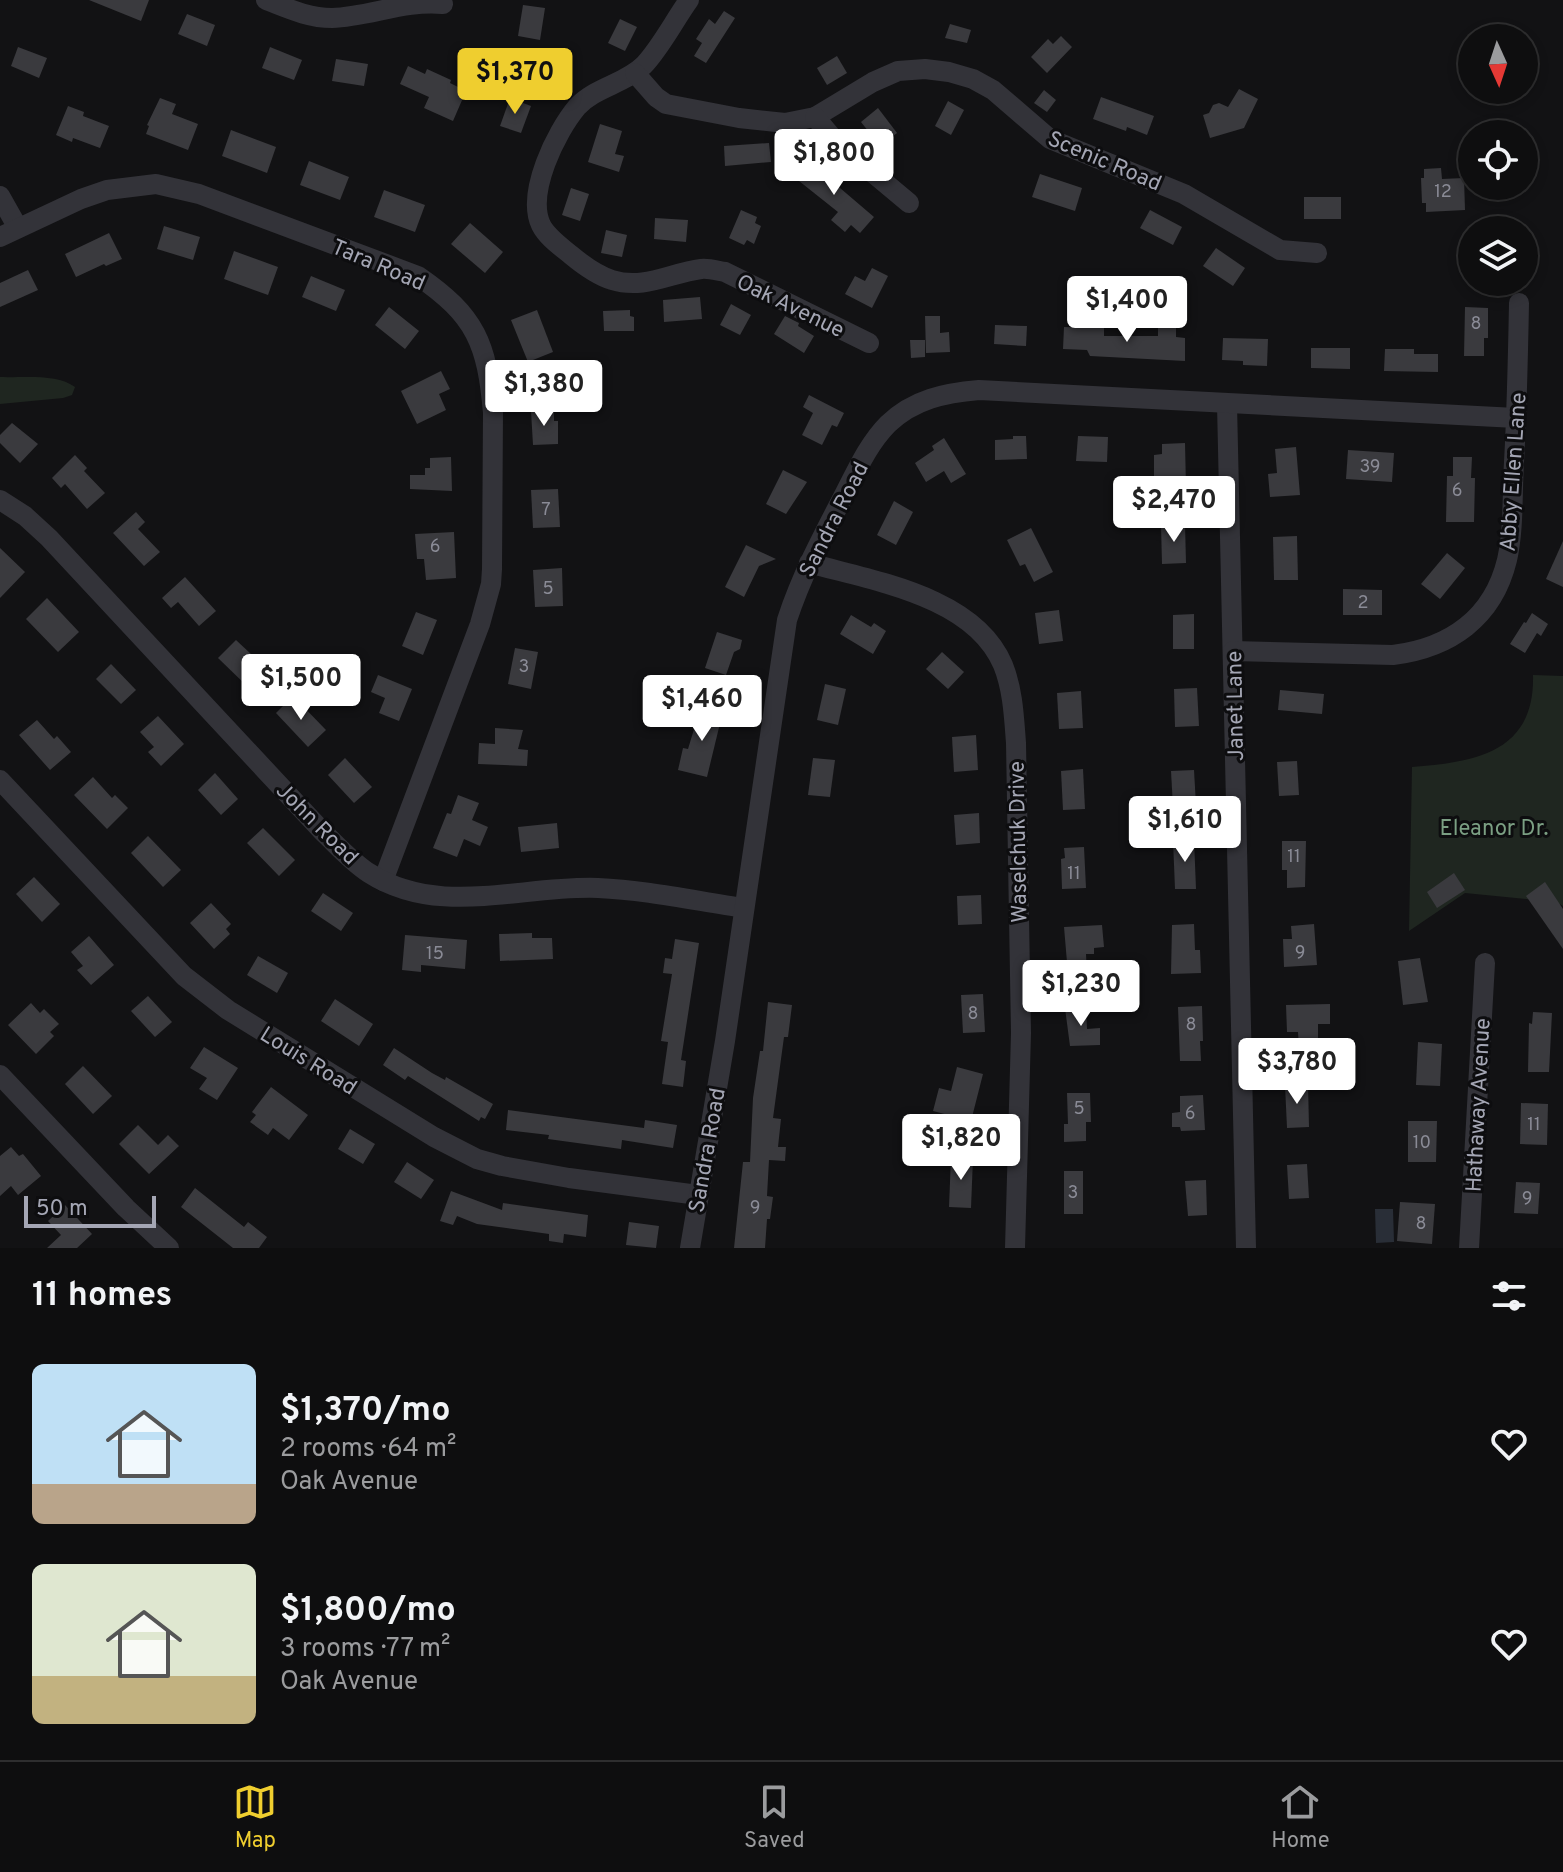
<!DOCTYPE html>
<meta charset="utf-8">
<style>
:root{--surface:#0e0e0f;--page:#1c1c1d;--text:#f1f3f6;--muted:#9b9c9e;--line:#2e2e2f;--accent:#efce2f}
body{margin:0;font-family:Overpass,sans-serif;background:var(--page);color:var(--text);height:100vh;display:flex;flex-direction:column;font-size:30px;white-space:nowrap}
*{box-sizing:border-box;margin:0}
p{font-size:26px;color:var(--muted)}
.icon{flex:none;width:44px;height:44px;fill:none;stroke:currentColor;stroke-width:2;stroke-linecap:round;stroke-linejoin:round}
.map{position:relative;height:1248px;overflow:hidden}
.details{display:flex;flex-direction:column;background:var(--surface);flex:1}
.details>*{flex:none}
.needle{width:52px;rotate:177deg}
.buttons{position:absolute;left:1458px;top:24px;display:grid;gap:16px}
.buttons a{display:grid;place-items:center;width:80px;height:80px;border-radius:50%;background:var(--surface);box-shadow:0 4px 12px #0003,0 0 0 2px var(--line);font-size:40px}
.scale{position:absolute;left:24px;bottom:20px;width:132px;box-sizing:border-box;padding-left:8px;border:4px solid #a4a6b4;border-top:0;font-size:22px;line-height:28px;white-space:nowrap;color:#a4a6b4;-webkit-text-stroke:6px #0d0d0f;paint-order:stroke}
.price{position:absolute;translate:-50% -68px;padding:0 18px;border-radius:8px;background:#fff;color:#222;font-size:26px;line-height:52px;filter:drop-shadow(0 2px 4px #0008)}
.price::after{content:'';position:absolute;left:50%;top:48px;width:24px;height:18px;margin-left:-12px;background:inherit;clip-path:polygon(0 0,100% 0,50% 100%)}
.price.current{background:var(--accent);color:#111}
ul{padding:0;list-style:none}
li{display:flex;align-items:center;gap:24px;height:200px;padding:0 32px}
li span{display:grid;place-items:center;flex:none;width:224px;height:160px;border-radius:12px;color:#555}
li>.icon{margin-inline-start:auto}
span .icon{width:96px;height:96px;fill:#fffc;stroke-width:1}
li b{font-size:34px}
h2{display:flex;justify-content:space-between;align-items:center;height:96px;padding:0 32px;font-size:34px}
.tabs{display:flex;justify-content:space-around;align-items:center;height:112px;border-top:2px solid var(--line);background:var(--surface);font-size:22px;color:var(--muted)}
.tabs a{display:grid;justify-items:center;gap:4px}
.tabs .current{color:var(--accent)}
.map>svg:first-child{display:block}
</style>
<div class="map">
<svg width="1563" height="1248" viewBox="0 0 1563 1248">
<rect width="100%" height="100%" fill="#121214"/>
<g fill="#1f2620">
<path d="M0,377c22,1 57,-4 75,10l-3,8 -9,3 -63,6z"/>
<path d="M1533,675l30,1v230l-7,-4 -91,-9 -56,38 3,-164c63,-5 123,-14 121,-92z"/>
</g>
<polygon fill="#292e37" points="1375,1209 1393,1209 1394,1242 1376,1243"/>
<g fill="#3a3a3e">
<polygon points="89,0 149,0 141,21"/>
<polygon points="523,5 545,8 540,40 518,36"/>
<polygon points="724,11 735,18 706,63 694,56 702,43 696,39 709,19 715,24"/>
<polygon points="187,14 215,25 207,46 178,34"/>
<polygon points="620,19 637,27 625,51 608,43"/>
<polygon points="950,24 971,30 967,43 945,38"/>
<polygon points="1061,36 1072,47 1047,73 1031,57 1048,39 1053,44"/>
<polygon points="18,47 47,58 39,78 11,66"/>
<polygon points="270,47 302,60 294,80 262,68"/>
<polygon points="837,56 847,73 827,85 817,68"/>
<polygon points="336,59 368,64 364,86 332,81"/>
<polygon points="408,66 425,74 427,69 451,80 450,83 466,91 453,121 424,108 429,97 400,84"/>
<polygon points="1239,89 1258,99 1244,128 1210,138 1203,115 1209,113 1213,105 1219,103 1228,107"/>
<polygon points="1044,90 1056,100 1047,112 1034,103"/>
<polygon points="1101,97 1154,116 1147,135 1127,127 1126,131 1093,119"/>
<polygon points="160,98 176,104 172,114 198,124 188,150 146,134 149,126 147,125"/>
<polygon points="510,98 531,106 521,133 500,126"/>
<polygon points="948,101 964,110 951,135 935,126"/>
<polygon points="68,106 84,112 83,116 109,126 100,148 73,138 72,142 56,135"/>
<polygon points="878,108 897,133 880,146 861,122"/>
<polygon points="600,124 622,131 615,154 624,156 619,172 588,162"/>
<polygon points="231,130 276,147 267,173 222,156"/>
<polygon points="769,143 771,162 725,166 724,146"/>
<polygon points="808,160 814,160 836,178 833,182 874,217 860,233 851,225 845,232 831,220 838,212 794,177"/>
<polygon points="309,161 349,177 340,200 300,185"/>
<polygon points="1441,168 1442,179 1464,178 1465,210 1426,212 1426,203 1422,203 1421,178 1424,178 1424,169"/>
<polygon points="1040,174 1082,188 1075,211 1032,197"/>
<polygon points="571,188 589,194 580,221 562,215"/>
<polygon points="384,190 425,205 415,232 374,217"/>
<rect x="1304" y="197" width="37" height="22"/>
<polygon points="741,210 757,217 755,223 761,226 754,244 747,240 744,245 729,238"/>
<polygon points="1150,210 1182,227 1173,245 1140,228"/>
<polygon points="655,218 688,220 686,242 654,239"/>
<polygon points="470,223 503,252 485,273 451,244"/>
<polygon points="164,226 200,237 193,260 157,249"/>
<polygon points="606,230 627,235 622,257 601,253"/>
<polygon points="109,233 122,259 106,266 104,264 76,277 65,254"/>
<polygon points="1216,248 1245,268 1233,286 1203,266"/>
<polygon points="234,251 278,267 268,295 224,279"/>
<polygon points="872,268 888,276 872,308 845,294 855,276 865,281"/>
<polygon points="28,270 38,290 0,307 0,283"/>
<polygon points="311,276 345,290 336,311 302,297"/>
<polygon points="700,297 702,319 664,322 663,300"/>
<polygon points="731,304 751,315 740,335 720,325"/>
<polygon points="389,307 419,331 405,349 375,325"/>
<polygon points="1465,307 1488,308 1488,338 1484,338 1484,356 1464,356"/>
<polygon points="537,310 553,352 528,362 511,320"/>
<polygon points="630,310 630,316 634,317 634,331 604,331 603,311"/>
<polygon points="785,316 799,323 798,326 814,336 804,353 774,334"/>
<polygon points="925,316 940,316 940,333 949,332 950,352 926,353"/>
<polygon points="995,325 1027,326 1026,346 994,344"/>
<polygon points="1158,325 1176,325 1176,337 1185,338 1185,361 1090,356 1087,350 1063,349 1064,327 1104,328 1104,336 1158,336"/>
<polygon points="1223,338 1268,339 1267,366 1243,365 1243,361 1222,360"/>
<polygon points="910,340 925,340 925,357 911,358"/>
<polygon points="1311,348 1350,348 1350,369 1311,368"/>
<polygon points="1385,349 1414,349 1414,354 1438,354 1438,372 1384,371"/>
<polygon points="441,371 450,389 439,394 446,410 417,424 401,391"/>
<polygon points="809,395 844,413 837,427 832,425 822,445 802,435 813,413 803,407"/>
<polygon points="554,410 554,421 558,421 558,444 533,445 531,411"/>
<polygon points="12,423 38,444 20,463 0,443 0,435"/>
<polygon points="1013,436 1026,436 1027,459 995,460 995,440 1013,439"/>
<polygon points="1078,436 1108,437 1107,462 1076,461"/>
<polygon points="944,438 966,474 951,483 944,471 926,482 915,463 934,450 932,446"/>
<polygon points="1185,443 1186,487 1154,487 1154,455 1162,454 1162,444"/>
<polygon points="1296,447 1300,495 1270,497 1268,474 1277,473 1275,449"/>
<polygon points="1348,450 1394,453 1392,482 1346,479"/>
<polygon points="75,455 87,468 84,471 105,493 87,509 65,484 61,488 52,478"/>
<polygon points="451,457 452,491 410,489 410,475 425,475 425,468 430,468 430,458"/>
<polygon points="1453,457 1472,457 1471,478 1475,478 1474,522 1446,522 1447,476 1453,476"/>
<polygon points="783,470 807,482 786,514 766,504"/>
<polygon points="558,489 560,527 533,528 531,490"/>
<polygon points="894,501 913,512 896,545 877,535"/>
<polygon points="136,512 145,522 138,529 160,552 144,566 113,533"/>
<polygon points="1185,524 1186,563 1162,564 1161,525"/>
<polygon points="1031,528 1053,572 1034,582 1025,564 1020,566 1007,540"/>
<polygon points="454,532 456,578 426,580 424,559 417,559 415,534"/>
<polygon points="1297,536 1298,580 1274,580 1273,537"/>
<polygon points="1563,541 1563,587 1546,579"/>
<polygon points="746,545 776,559 759,566 744,597 725,587"/>
<polygon points="0,548 25,572 0,598"/>
<polygon points="1447,553 1465,568 1440,599 1421,584"/>
<polygon points="562,568 563,606 535,607 533,570"/>
<polygon points="185,577 216,611 199,626 178,602 171,608 162,598"/>
<polygon points="1343,589 1382,590 1382,615 1343,615"/>
<polygon points="47,598 79,632 58,652 26,619"/>
<polygon points="1059,610 1063,641 1039,644 1035,613"/>
<polygon points="416,612 437,620 423,655 402,646"/>
<polygon points="1532,613 1548,624 1541,636 1537,633 1525,653 1510,644 1524,622 1526,623"/>
<polygon points="1194,614 1194,649 1173,649 1173,615"/>
<polygon points="851,615 871,627 874,623 886,631 873,654 840,634"/>
<polygon points="717,632 742,640 740,649 734,652 726,675 705,668"/>
<polygon points="236,640 269,671 251,690 218,658"/>
<polygon points="515,648 538,652 531,689 508,684"/>
<polygon points="942,652 964,672 948,689 926,669"/>
<polygon points="111,664 136,690 121,704 96,679"/>
<polygon points="378,675 412,689 399,721 379,713 385,698 371,692"/>
<polygon points="825,684 846,689 838,725 817,720"/>
<polygon points="1197,688 1199,726 1175,727 1174,689"/>
<polygon points="1280,690 1324,694 1322,714 1278,710"/>
<polygon points="1081,691 1083,728 1059,729 1057,693"/>
<polygon points="293,696 326,730 308,747 276,713"/>
<polygon points="701,706 723,711 707,777 678,770 683,748 688,749"/>
<polygon points="158,716 184,744 161,766 148,752 154,747 140,732"/>
<polygon points="37,720 54,739 57,736 71,752 50,770 19,735"/>
<polygon points="495,728 523,730 518,749 528,750 527,766 478,764 479,743 495,744"/>
<polygon points="976,735 978,770 954,772 952,737"/>
<polygon points="345,758 372,787 354,803 328,775"/>
<polygon points="813,758 835,760 830,797 808,795"/>
<polygon points="1297,761 1299,795 1279,796 1277,762"/>
<polygon points="1083,769 1085,809 1063,810 1061,771"/>
<polygon points="1194,770 1196,805 1173,807 1171,771"/>
<polygon points="215,773 238,799 221,815 198,790"/>
<polygon points="93,777 112,798 115,795 128,808 107,829 74,795"/>
<polygon points="458,795 479,803 472,820 488,827 480,846 464,839 457,857 433,848 447,813 451,814"/>
<polygon points="979,813 980,843 956,845 954,815"/>
<polygon points="557,823 559,848 521,852 518,827"/>
<polygon points="263,828 295,860 279,876 247,843"/>
<polygon points="148,836 181,870 163,887 131,853"/>
<polygon points="1194,839 1196,889 1175,889 1173,840"/>
<polygon points="1282,841 1306,841 1305,887 1287,888 1287,870 1282,870"/>
<polygon points="1084,847 1086,888 1062,889 1061,859 1065,858 1064,848"/>
<polygon points="1454,873 1465,890 1437,908 1427,892"/>
<polygon points="34,877 60,904 42,922 16,894"/>
<polygon points="1545,882 1563,909 1563,949 1526,896"/>
<polygon points="323,893 353,913 341,931 311,911"/>
<polygon points="981,895 982,924 958,925 957,896"/>
<polygon points="211,903 231,924 226,929 230,934 214,949 190,923"/>
<polygon points="1194,924 1195,950 1200,950 1201,973 1171,974 1172,925"/>
<polygon points="1314,924 1317,965 1284,967 1283,939 1292,939 1291,926"/>
<polygon points="1102,925 1104,947 1094,948 1094,954 1086,954 1087,973 1068,974 1064,927"/>
<polygon points="532,933 532,938 552,938 553,959 500,961 499,934"/>
<polygon points="405,935 467,940 465,969 421,965 421,972 402,970"/>
<polygon points="89,936 114,965 91,985 77,970 83,966 71,952"/>
<polygon points="675,939 699,943 681,1060 686,1061 683,1087 662,1084 668,1042 661,1041 672,974 663,973 665,958 672,959"/>
<polygon points="258,956 288,973 277,993 247,975"/>
<polygon points="1420,958 1428,1002 1403,1005 1398,961"/>
<polygon points="983,994 985,1032 963,1033 961,995"/>
<polygon points="148,996 172,1022 155,1037 131,1011"/>
<polygon points="335,999 373,1024 359,1046 321,1021"/>
<polygon points="768,1002 792,1005 788,1037 784,1037 773,1118 781,1119 778,1147 786,1147 785,1161 769,1160 767,1196 773,1197 770,1219 767,1219 765,1248 734,1248 743,1162 750,1162 753,1098 760,1051 763,1051"/>
<polygon points="31,1003 40,1013 44,1009 59,1024 50,1032 54,1036 36,1054 8,1025"/>
<polygon points="1330,1004 1330,1024 1318,1024 1318,1049 1299,1049 1298,1032 1287,1032 1286,1005"/>
<polygon points="1202,1006 1203,1041 1200,1041 1201,1061 1180,1061 1178,1007"/>
<polygon points="1086,1007 1087,1029 1100,1028 1100,1045 1070,1046 1065,1008"/>
<polygon points="1533,1012 1552,1013 1549,1072 1528,1072 1529,1023 1532,1024"/>
<polygon points="1418,1042 1442,1044 1440,1086 1416,1085"/>
<polygon points="204,1047 238,1068 217,1100 199,1089 207,1078 190,1068"/>
<polygon points="394,1048 432,1073 445,1080 446,1077 493,1104 485,1119 481,1117 479,1121 408,1076 405,1080 383,1065"/>
<polygon points="83,1066 112,1096 93,1114 65,1084"/>
<polygon points="957,1067 983,1074 971,1121 933,1111 939,1088 951,1091"/>
<polygon points="1308,1084 1309,1127 1287,1128 1285,1085"/>
<polygon points="271,1087 308,1115 289,1140 273,1128 268,1135 250,1122 256,1115 252,1112"/>
<polygon points="1067,1093 1090,1093 1091,1122 1086,1122 1086,1141 1064,1142 1064,1124 1068,1124"/>
<polygon points="1203,1095 1205,1130 1181,1131 1180,1127 1172,1127 1172,1113 1180,1112 1180,1096"/>
<polygon points="1521,1103 1548,1104 1547,1145 1520,1144"/>
<polygon points="508,1110 644,1128 645,1120 677,1125 673,1148 622,1140 621,1149 548,1139 549,1135 506,1130"/>
<polygon points="1408,1121 1437,1121 1436,1162 1408,1162"/>
<polygon points="138,1125 158,1145 168,1135 179,1146 149,1174 119,1144"/>
<polygon points="350,1129 375,1144 363,1164 338,1149"/>
<polygon points="11,1147 19,1156 23,1154 41,1176 18,1195 11,1186 0,1196 0,1156"/>
<polygon points="951,1157 973,1158 971,1208 949,1207"/>
<polygon points="407,1162 434,1180 421,1199 394,1182"/>
<polygon points="1307,1164 1309,1198 1289,1199 1287,1165"/>
<rect x="1064" y="1171" width="19" height="43"/>
<polygon points="1206,1180 1207,1215 1188,1216 1185,1181"/>
<polygon points="1516,1182 1540,1183 1538,1214 1514,1213"/>
<polygon points="195,1188 244,1227 248,1222 267,1237 259,1248 233,1248 181,1207"/>
<polygon points="451,1191 502,1210 503,1203 588,1215 586,1237 564,1234 563,1243 549,1241 549,1234 477,1224 457,1216 453,1225 440,1221"/>
<polygon points="1400,1202 1435,1204 1432,1244 1397,1241"/>
<polygon points="65,1205 92,1234 77,1248 47,1248 61,1235 48,1221"/>
<polygon points="629,1222 659,1226 656,1248 626,1245"/>
</g>
<g fill="none" stroke-linecap="round" stroke-linejoin="round">
<g stroke="#333339" stroke-width="20">
<path d="M266,0c21,8 42,18 66,18 37,-1 73,-18 111,-14"/>
<path d="M689,0c-15,21 -28,47 -45,65 -19,19 -49,22 -67,42 -21,25 -51,86 -36,118 6,12 19,21 30,30 12,10 25,20 41,25 32,10 58,-7 89,-11 8,-1 17,2 24,3l144,71"/>
<polyline points="635,73 656,97 666,104 739,118 785,123 815,117 873,82 898,71 925,69 949,72 973,79 993,90 1050,139 1184,194 1280,250 1317,253"/>
<polyline points="815,117 836,142 909,203"/>
<polyline points="0,196 18,228"/>
<path d="M0,237l81,-38 26,-9 49,-6 43,10 219,82c58,40 69,67 75,137l-1,156 -1,15 -11,40 -97,257"/>
<polyline points="1227,404 1246,1248"/>
<path d="M0,500l25,16 24,22 274,294c15,14 29,30 46,41 70,45 152,12 229,15 49,2 98,13 146,20"/>
<path d="M809,563c64,18 165,33 194,102 10,25 11,52 13,78l5,290 -6,215"/>
<path d="M1233,651l160,4c57,-7 100,-37 114,-95 7,-31 5,-66 7,-98 3,-53 4,-106 5,-159"/>
<polyline points="0,780 184,976 228,1010 434,1137 477,1159 502,1166 569,1178 698,1195"/>
<polyline points="0,1075 126,1208 169,1248"/>
<path d="M690,1248l35,-207 62,-421c14,-43 35,-83 56,-123 13,-25 25,-53 45,-73 26,-25 57,-31 91,-34l537,28"/>
<polyline points="1469,1248 1485,963"/>
</g>
</g>
<g text-anchor="middle" stroke-width="6" stroke-linejoin="round" paint-order="stroke">
<g font-size="18" fill="#8a8b96">
<text x="1443" y="197">12</text>
<text x="1476" y="329">8</text>
<text x="1370" y="472">39</text>
<text x="1457" y="496">6</text>
<text x="546" y="515">7</text>
<text x="435" y="552">6</text>
<text x="548" y="594">5</text>
<text x="1363" y="608">2</text>
<text x="524" y="672">3</text>
<text x="1294" y="862">11</text>
<text x="1074" y="879">11</text>
<text x="1300" y="958">9</text>
<text x="435" y="959">15</text>
<text x="973" y="1019">8</text>
<text x="1191" y="1030">8</text>
<text x="1079" y="1114">5</text>
<text x="1190" y="1119">6</text>
<text x="1534" y="1130">11</text>
<text x="1422" y="1148">10</text>
<text x="1073" y="1198">3</text>
<text x="1527" y="1204">9</text>
<text x="755" y="1213">9</text>
<text x="1421" y="1229">8</text>
</g>
<g font-size="22" fill="#a4a6b4" stroke="#0d0d0f">
<text transform="translate(1105 160) rotate(23)" y="8">Scenic Road</text>
<text transform="translate(379 264) rotate(23)" y="8">Tara Road</text>
<text transform="translate(791 305) rotate(26)" y="8">Oak Avenue</text>
<text transform="translate(1512 472) rotate(-86)" y="8">Abby Ellen Lane</text>
<text transform="translate(833 519) rotate(-63)" y="8">Sandra Road</text>
<text transform="translate(1234 706) rotate(-91)" y="8">Janet Lane</text>
<text transform="translate(318 823) rotate(45)" y="8">John Road</text>
<text transform="translate(1017 842) rotate(-91)" y="8">Waselchuk Drive</text>
<text transform="translate(309 1060) rotate(32)" y="8">Louis Road</text>
<text transform="translate(1477 1105) rotate(-87)" y="8">Hathaway Avenue</text>
<text transform="translate(706 1150) rotate(-80)" y="8">Sandra Road</text>
</g>
<g font-size="22" fill="#7b9f83" stroke="#0d0d0f">
<text x="1494" y="835">Eleanor Dr.</text>
</g>
</g>
</svg>
<div class="buttons">
<a><svg class="needle" viewBox="-14 -14 28 28"><path d="M0-13l5 13h-10z" fill="#e53935"/><path d="M0 13l5-13h-10z" fill="#9b9c9e"/></svg></a>
<a><svg class="icon" aria-label="locate" viewBox="0 0 24 24"><circle cx="12" cy="12" r="6"/><path d="M12 2v4M12 18v4M2 12h4M18 12h4"/></svg></a>
<a><svg class="icon" aria-label="layers" viewBox="0 0 24 24"><path d="M12 4l9 5-9 5-9-5zM3 14l9 5 9-5"/></svg></a>
</div>
<div class="scale">50 m</div>
<b class="price current" style="left:515px;top:116px">$1,370</b>
<b class="price" style="left:834px;top:197px">$1,800</b>
<b class="price" style="left:1127px;top:344px">$1,400</b>
<b class="price" style="left:544px;top:428px">$1,380</b>
<b class="price" style="left:1174px;top:544px">$2,470</b>
<b class="price" style="left:301px;top:722px">$1,500</b>
<b class="price" style="left:702px;top:743px">$1,460</b>
<b class="price" style="left:1185px;top:864px">$1,610</b>
<b class="price" style="left:1081px;top:1028px">$1,230</b>
<b class="price" style="left:1297px;top:1106px">$3,780</b>
<b class="price" style="left:961px;top:1182px">$1,820</b>
</div>
<section class="details">
<h2>11 homes<svg class="icon" aria-label="filters" viewBox="0 0 24 24"><path d="M4 7h16M4 17h16"/><circle cx="9" cy="7" r="2"/><circle cx="15" cy="17" r="2"/></svg></h2>
<ul>
<li><span style="background:linear-gradient(#bfe0f5 75%,#b9a48a 0)"><svg class="icon" aria-label="home" viewBox="0 0 24 24"><path d="M3 11l9-7 9 7M6 9v11h12V9"/></svg></span><div><b>$1,370/mo</b><p>2 rooms · 64 m²</p><p>Oak Avenue</p></div><svg class="icon" aria-label="heart" viewBox="0 0 24 24"><path d="M12 20l-8-8c-3-5 5-10 8-4 3-6 11-1 8 4z"/></svg></li>
<li><span style="background:linear-gradient(#dfe7d0 70%,#c2b280 0)"><svg class="icon" aria-label="home" viewBox="0 0 24 24"><path d="M3 11l9-7 9 7M6 9v11h12V9"/></svg></span><div><b>$1,800/mo</b><p>3 rooms · 77 m²</p><p>Oak Avenue</p></div><svg class="icon" aria-label="heart" viewBox="0 0 24 24"><path d="M12 20l-8-8c-3-5 5-10 8-4 3-6 11-1 8 4z"/></svg></li>
</ul>
</section>
<nav class="tabs">
<a class="current"><svg class="icon" aria-label="map" viewBox="0 0 24 24"><path d="M3 6l6-2 6 2 6-2v14l-6 2-6-2-6 2zM9 4v14M15 6v14"/></svg>Map</a>
<a><svg class="icon" aria-label="saved" viewBox="0 0 24 24"><path d="M7 4h10v16l-5-4-5 4z"/></svg>Saved</a>
<a><svg class="icon" aria-label="home" viewBox="0 0 24 24"><path d="M3 11l9-7 9 7M6 9v11h12V9"/></svg>Home</a>
</nav>
